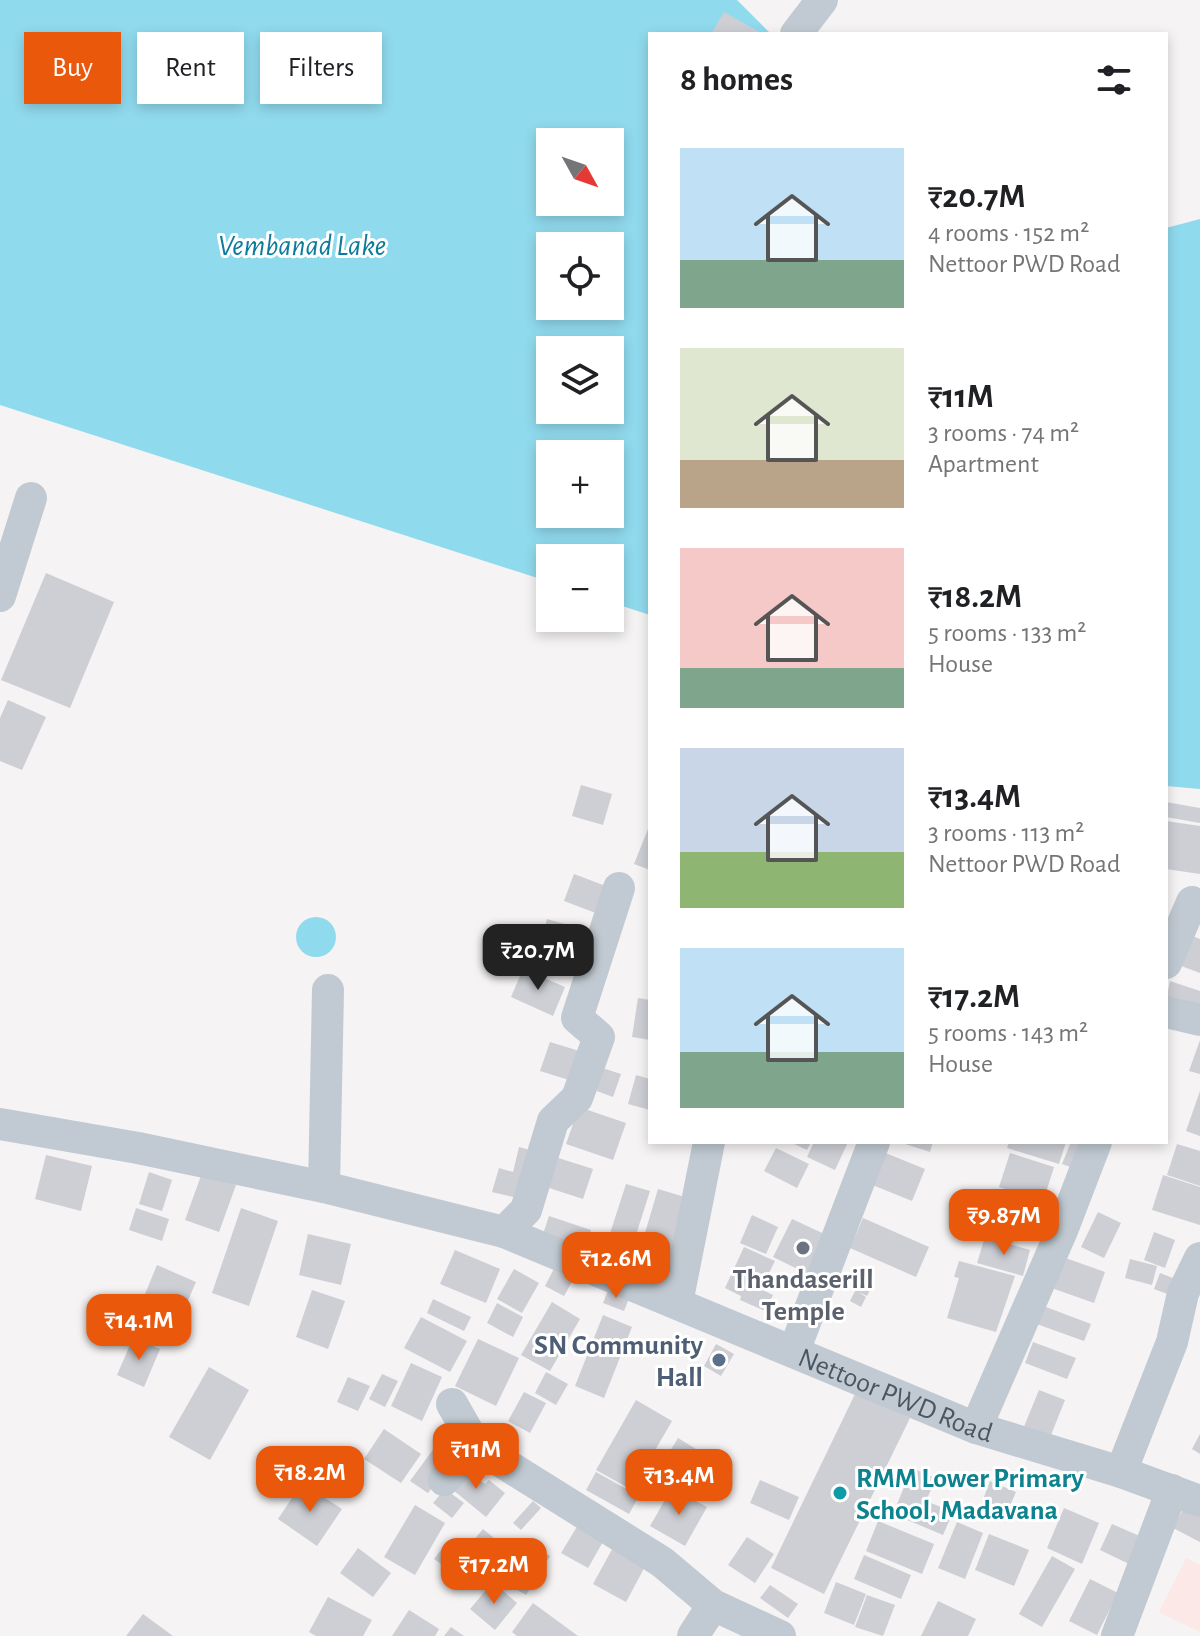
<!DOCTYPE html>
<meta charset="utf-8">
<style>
:root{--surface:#fff;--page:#f6f6f6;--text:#202124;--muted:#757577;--accent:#ea580c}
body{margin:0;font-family:"Alegreya Sans",sans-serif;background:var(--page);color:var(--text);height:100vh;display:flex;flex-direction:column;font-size:30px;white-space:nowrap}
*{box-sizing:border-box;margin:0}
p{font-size:26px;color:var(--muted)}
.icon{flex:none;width:44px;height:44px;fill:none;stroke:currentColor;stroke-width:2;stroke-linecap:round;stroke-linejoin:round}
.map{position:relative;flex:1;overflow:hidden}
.side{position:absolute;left:648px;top:32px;width:520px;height:1112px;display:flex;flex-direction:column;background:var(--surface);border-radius:0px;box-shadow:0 4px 12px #0003}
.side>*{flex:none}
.banner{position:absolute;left:24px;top:32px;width:504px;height:72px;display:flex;gap:16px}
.needle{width:52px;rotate:130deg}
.buttons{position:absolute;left:536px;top:128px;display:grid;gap:16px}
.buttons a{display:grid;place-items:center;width:88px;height:88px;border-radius:0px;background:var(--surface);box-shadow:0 4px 12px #0003;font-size:40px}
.price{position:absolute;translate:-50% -68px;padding:0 18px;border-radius:16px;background:var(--accent);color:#fff;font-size:26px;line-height:52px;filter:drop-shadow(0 2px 4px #0008)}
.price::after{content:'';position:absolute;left:50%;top:48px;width:24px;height:18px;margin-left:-12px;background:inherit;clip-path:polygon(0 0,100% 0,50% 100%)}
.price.on{background:#222;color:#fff}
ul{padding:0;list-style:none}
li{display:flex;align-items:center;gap:24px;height:200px;padding:0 32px}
li span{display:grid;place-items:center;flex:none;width:224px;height:160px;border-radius:0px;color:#555}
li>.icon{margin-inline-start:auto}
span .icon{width:96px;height:96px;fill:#fffc;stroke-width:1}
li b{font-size:34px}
h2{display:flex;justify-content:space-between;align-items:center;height:96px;padding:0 32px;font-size:34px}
.pill{padding:0 28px;border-radius:0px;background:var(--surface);box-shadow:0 4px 12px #0003;font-size:28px;line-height:72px}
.pill.on{background:var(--accent);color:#fff}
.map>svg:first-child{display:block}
</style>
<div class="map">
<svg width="1200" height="1636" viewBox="0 0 1200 1636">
<rect width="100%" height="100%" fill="#f5f3f3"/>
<polygon fill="#fce8e6" points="1186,1558 1200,1565 1200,1632 1159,1612"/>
<g fill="#90daee" fill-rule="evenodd">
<path d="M0,0h737l34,34h-121v581l-40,-13v-44h-60v24l-550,-177zM550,142h60v60h-60zM550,246h60v60h-60zM550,350h60v60h-60zM550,454h60v60h-60z"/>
<polygon points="1200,219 1200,789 1166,786 1166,228"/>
<circle cx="316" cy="937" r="20"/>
</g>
<g fill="#cdcfd5">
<polygon points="724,12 763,34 711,34"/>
<polygon points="46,573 114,602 70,708 1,680"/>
<polygon points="8,700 46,717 22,770 0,761 0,718"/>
<polygon points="581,785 612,794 603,825 572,816"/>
<polygon points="1166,802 1200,808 1200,823 1166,817"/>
<polygon points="1166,821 1200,826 1200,874 1166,869"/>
<polygon points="650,824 650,870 634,864"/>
<polygon points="574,874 611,888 601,915 564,901"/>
<polygon points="547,919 572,926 561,967 536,960"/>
<polygon points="578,934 598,940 590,971 570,966"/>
<polygon points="1187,934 1200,939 1200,973 1176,964"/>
<polygon points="523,969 565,987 553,1016 511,997"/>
<polygon points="1170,981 1200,991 1200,1015 1166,1002"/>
<polygon points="638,998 650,1000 650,1040 632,1037"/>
<polygon points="1200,1040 1200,1074 1189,1071"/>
<polygon points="550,1042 589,1054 579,1083 540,1071"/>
<polygon points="590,1064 621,1074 613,1097 583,1086"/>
<polygon points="636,1075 650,1079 650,1110 628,1104"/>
<polygon points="1200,1091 1200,1136 1186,1131"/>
<polygon points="579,1107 626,1123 613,1160 566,1144"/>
<polygon points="790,1142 811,1142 807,1150"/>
<polygon points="814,1142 848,1142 835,1170 807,1157"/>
<polygon points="899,1142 933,1142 930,1152"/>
<polygon points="1009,1142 1066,1142 1059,1164 1007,1148"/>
<polygon points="1071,1142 1086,1142 1076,1169 1062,1164"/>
<polygon points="1177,1144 1200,1151 1200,1186 1167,1175"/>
<polygon points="519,1147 541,1153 521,1199 492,1192 499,1168 513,1172"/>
<polygon points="776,1148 809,1164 797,1188 764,1171"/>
<polygon points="883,1152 925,1169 912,1201 870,1184"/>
<polygon points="1010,1153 1054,1167 1043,1202 999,1187"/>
<polygon points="46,1155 92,1166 81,1211 35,1199"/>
<polygon points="549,1155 593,1169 583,1199 540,1185"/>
<polygon points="149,1172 172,1180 162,1211 139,1204"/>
<polygon points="202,1173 236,1185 219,1232 185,1220"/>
<polygon points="1163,1175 1200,1187 1200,1225 1152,1210"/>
<polygon points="626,1184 650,1191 627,1263 603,1255"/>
<polygon points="658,1189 695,1200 669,1287 632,1277"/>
<polygon points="1002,1198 1056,1218 1049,1235 996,1216"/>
<polygon points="136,1208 169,1219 162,1241 129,1230"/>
<polygon points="241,1208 278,1221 249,1306 212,1293"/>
<polygon points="1098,1212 1121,1223 1104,1258 1081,1247"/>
<polygon points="752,1215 778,1227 766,1254 740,1243"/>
<polygon points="549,1216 591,1230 585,1250 542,1237"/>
<polygon points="863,1218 929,1247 916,1277 850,1248"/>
<polygon points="792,1219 833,1238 814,1277 773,1257"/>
<polygon points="1154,1232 1175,1240 1165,1268 1144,1260"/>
<polygon points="308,1234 351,1244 341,1285 299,1275"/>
<polygon points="985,1237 1030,1250 1023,1276 977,1263"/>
<polygon points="744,1247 775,1261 761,1289 773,1295 765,1311 740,1300 741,1296 725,1288"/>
<polygon points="455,1250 500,1269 486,1303 440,1284"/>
<polygon points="1057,1255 1105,1272 1094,1303 1046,1286"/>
<polygon points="1130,1259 1157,1266 1152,1285 1125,1278"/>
<polygon points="558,1261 578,1271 564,1296 545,1286"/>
<polygon points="959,1261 1015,1276 996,1332 947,1318 959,1278 954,1277"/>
<polygon points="157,1265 196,1282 176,1328 138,1311"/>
<polygon points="514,1269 539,1283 522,1313 497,1299"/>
<polygon points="1160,1273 1183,1282 1178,1298 1154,1289"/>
<polygon points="861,1279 873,1284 867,1296 858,1292 866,1297 861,1307 850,1301"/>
<polygon points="609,1288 630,1296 624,1311 603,1303"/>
<polygon points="312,1290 345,1301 328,1349 296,1337"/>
<polygon points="433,1299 471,1317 464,1331 427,1313"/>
<polygon points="552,1302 580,1319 550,1371 521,1355"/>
<polygon points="497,1303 523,1317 513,1337 487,1323"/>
<polygon points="1038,1304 1091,1324 1084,1341 1031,1322"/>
<polygon points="603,1315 632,1327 604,1398 575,1386"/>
<polygon points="421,1317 467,1341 450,1372 404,1348"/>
<polygon points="133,1338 160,1349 144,1387 117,1375"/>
<polygon points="478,1339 519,1358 496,1406 455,1386"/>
<polygon points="1033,1342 1076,1358 1067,1379 1025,1363"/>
<polygon points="716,1344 734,1354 721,1376 704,1366"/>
<polygon points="411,1363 442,1377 422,1421 391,1406"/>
<polygon points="209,1367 249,1390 210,1460 169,1437"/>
<polygon points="546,1372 568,1384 556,1405 535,1393"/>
<polygon points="382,1374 398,1381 385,1407 369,1399"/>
<polygon points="348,1377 370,1386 358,1411 337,1402"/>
<polygon points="1039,1390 1065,1400 1049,1440 1023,1429"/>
<polygon points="524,1392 546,1403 530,1433 508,1421"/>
<polygon points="856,1392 910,1418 824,1594 771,1568"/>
<polygon points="636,1400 672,1421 632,1490 596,1470"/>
<polygon points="384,1429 421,1454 401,1483 364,1459"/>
<polygon points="1200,1434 1200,1454 1192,1449"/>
<polygon points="443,1436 461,1449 428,1493 410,1481"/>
<polygon points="678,1438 696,1449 683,1473 664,1461"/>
<polygon points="461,1466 485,1484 489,1480 505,1493 486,1517 447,1485"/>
<polygon points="912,1468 936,1478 926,1501 953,1512 943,1535 893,1514"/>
<polygon points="596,1472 639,1496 629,1514 586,1490"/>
<polygon points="760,1480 799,1497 789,1520 750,1503"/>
<polygon points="990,1481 1016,1492 1006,1515 981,1505"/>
<polygon points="302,1483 342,1509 317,1546 278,1519"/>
<polygon points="672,1488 707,1507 685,1546 650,1526"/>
<polygon points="445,1489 464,1503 452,1518 433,1503"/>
<polygon points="533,1501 541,1508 521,1530 513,1523"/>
<polygon points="1187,1502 1200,1508 1200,1542 1173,1528"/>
<polygon points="415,1505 445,1523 415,1575 384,1557"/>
<polygon points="1064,1508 1099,1523 1082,1564 1047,1548"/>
<polygon points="878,1521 934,1544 922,1574 866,1551"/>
<polygon points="957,1522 983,1533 965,1579 938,1568"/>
<polygon points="1112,1524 1142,1537 1129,1564 1100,1550"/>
<polygon points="578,1525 604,1540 588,1568 561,1553"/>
<polygon points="483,1529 506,1548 495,1561 472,1542"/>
<polygon points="989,1534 1029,1550 1014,1586 975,1570"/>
<polygon points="747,1537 774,1554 755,1583 728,1565"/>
<polygon points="616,1542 649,1559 626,1602 593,1584"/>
<polygon points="445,1545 472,1565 462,1579 434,1559"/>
<polygon points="530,1545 550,1556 526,1595 507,1584"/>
<polygon points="358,1548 391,1573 373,1597 340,1573"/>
<polygon points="864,1555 911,1575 901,1599 854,1579"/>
<polygon points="1052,1556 1075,1569 1042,1627 1019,1614"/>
<polygon points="1090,1579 1118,1593 1097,1635 1069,1621"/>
<polygon points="493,1582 517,1603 495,1630 470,1609"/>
<polygon points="836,1582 866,1594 854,1625 824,1613"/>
<polygon points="770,1585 798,1604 788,1618 760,1598"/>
<polygon points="867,1595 895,1605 883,1636 855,1627"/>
<polygon points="328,1597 372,1620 363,1636 316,1636 309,1632"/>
<polygon points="938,1601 976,1619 968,1636 921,1636"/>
<polygon points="533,1603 578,1636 517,1636 512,1632"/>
<polygon points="409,1610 439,1629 435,1636 392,1636"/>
<polygon points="143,1614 173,1636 126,1636"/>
<polygon points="451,1627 464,1636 444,1636"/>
</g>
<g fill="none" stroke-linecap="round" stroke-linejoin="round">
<g stroke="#c1cad2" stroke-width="32">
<polyline points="796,34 822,0"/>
<polyline points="0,596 31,498"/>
<polyline points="1166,963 1192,902"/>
<polyline points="1166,1012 1200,1020"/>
<path id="s1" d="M0,1124l138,24 186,39 180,45 472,196 145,44 79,29"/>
<polyline points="324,1187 328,990"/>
<polyline points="504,1232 526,1210 553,1121 577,1098 599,1037 577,1018 619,888"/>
<polyline points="677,1303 709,1142"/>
<polyline points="794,1351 874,1142"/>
<polyline points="452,1404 476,1446 662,1562 713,1605 780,1636"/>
<polyline points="976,1428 1063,1228 1096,1142"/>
<polyline points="1121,1472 1172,1342 1183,1293 1200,1258"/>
<polyline points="444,1480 476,1446"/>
<polyline points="693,1636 713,1605"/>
<polyline points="1117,1636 1172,1490"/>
</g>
</g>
<circle fill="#6b7280" stroke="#fff" stroke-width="3" cx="803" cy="1248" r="8"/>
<circle fill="#5c6f8a" stroke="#fff" stroke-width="3" cx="719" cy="1360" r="8"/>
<circle fill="#0f9aa8" stroke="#fff" stroke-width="3" cx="840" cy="1493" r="8"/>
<g text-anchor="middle" stroke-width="6" stroke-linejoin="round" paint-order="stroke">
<g font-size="28" font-weight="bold" fill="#5b616d" stroke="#fff">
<text x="803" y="1288">Thandaserill<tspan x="803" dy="32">Temple</tspan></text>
</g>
<g font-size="28" font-weight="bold" fill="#4e5e75" stroke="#fff" text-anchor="end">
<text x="703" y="1354">SN Community<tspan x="703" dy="32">Hall</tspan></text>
</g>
<g font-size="28" fill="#4a5661" stroke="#fff">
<text dy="10" stroke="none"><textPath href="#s1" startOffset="940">Nettoor PWD Road</textPath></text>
</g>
<g font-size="28" font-weight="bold" fill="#0d838f" stroke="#fff" text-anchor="start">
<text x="856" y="1487">RMM Lower Primary<tspan x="856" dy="32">School, Madavana</tspan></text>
</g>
<g font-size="30" font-style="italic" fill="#0c7c9b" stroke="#fff">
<text x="302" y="255">Vembanad Lake</text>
</g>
</g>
</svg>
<div class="buttons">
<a><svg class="needle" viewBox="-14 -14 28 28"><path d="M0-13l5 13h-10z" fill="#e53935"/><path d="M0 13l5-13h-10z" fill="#757577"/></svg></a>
<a><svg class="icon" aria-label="locate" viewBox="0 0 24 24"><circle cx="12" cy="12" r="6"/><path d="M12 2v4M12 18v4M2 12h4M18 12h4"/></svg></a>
<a><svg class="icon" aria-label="layers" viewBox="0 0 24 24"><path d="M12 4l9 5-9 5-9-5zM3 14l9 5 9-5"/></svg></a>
<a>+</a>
<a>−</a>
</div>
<b class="price on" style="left:538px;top:992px">₹20.7M</b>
<b class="price" style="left:1004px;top:1257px">₹9.87M</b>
<b class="price" style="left:616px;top:1300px">₹12.6M</b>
<b class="price" style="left:139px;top:1362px">₹14.1M</b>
<b class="price" style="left:476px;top:1491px">₹11M</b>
<b class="price" style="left:310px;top:1514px">₹18.2M</b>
<b class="price" style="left:679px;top:1517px">₹13.4M</b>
<b class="price" style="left:494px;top:1606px">₹17.2M</b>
<div class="banner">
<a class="pill on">Buy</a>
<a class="pill">Rent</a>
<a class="pill">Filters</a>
</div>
<section class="side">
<h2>8 homes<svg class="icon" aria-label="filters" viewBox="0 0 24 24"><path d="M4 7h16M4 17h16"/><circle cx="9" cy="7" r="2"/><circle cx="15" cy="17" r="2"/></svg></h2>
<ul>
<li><span style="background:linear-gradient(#bfe0f5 70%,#7fa58c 0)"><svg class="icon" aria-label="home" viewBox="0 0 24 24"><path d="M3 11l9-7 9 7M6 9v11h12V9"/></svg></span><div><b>₹20.7M</b><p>4 rooms · 152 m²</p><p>Nettoor PWD Road</p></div></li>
<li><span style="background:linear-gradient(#dfe7d0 70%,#b9a48a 0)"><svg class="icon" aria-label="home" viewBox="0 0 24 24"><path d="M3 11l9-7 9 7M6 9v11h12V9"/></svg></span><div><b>₹11M</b><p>3 rooms · 74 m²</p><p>Apartment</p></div></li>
<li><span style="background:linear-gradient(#f6c9c9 75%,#7fa58c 0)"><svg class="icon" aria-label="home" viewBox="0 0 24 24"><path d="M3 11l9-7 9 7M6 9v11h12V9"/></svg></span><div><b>₹18.2M</b><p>5 rooms · 133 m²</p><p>House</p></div></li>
<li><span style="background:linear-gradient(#c9d6e8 65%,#8fb573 0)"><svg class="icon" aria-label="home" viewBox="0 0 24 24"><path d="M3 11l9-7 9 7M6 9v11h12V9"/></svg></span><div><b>₹13.4M</b><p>3 rooms · 113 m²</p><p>Nettoor PWD Road</p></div></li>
<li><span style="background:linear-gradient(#bfe0f5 65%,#7fa58c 0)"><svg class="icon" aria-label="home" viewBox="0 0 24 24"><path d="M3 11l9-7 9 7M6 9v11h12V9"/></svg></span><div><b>₹17.2M</b><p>5 rooms · 143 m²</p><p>House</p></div></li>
</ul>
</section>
</div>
